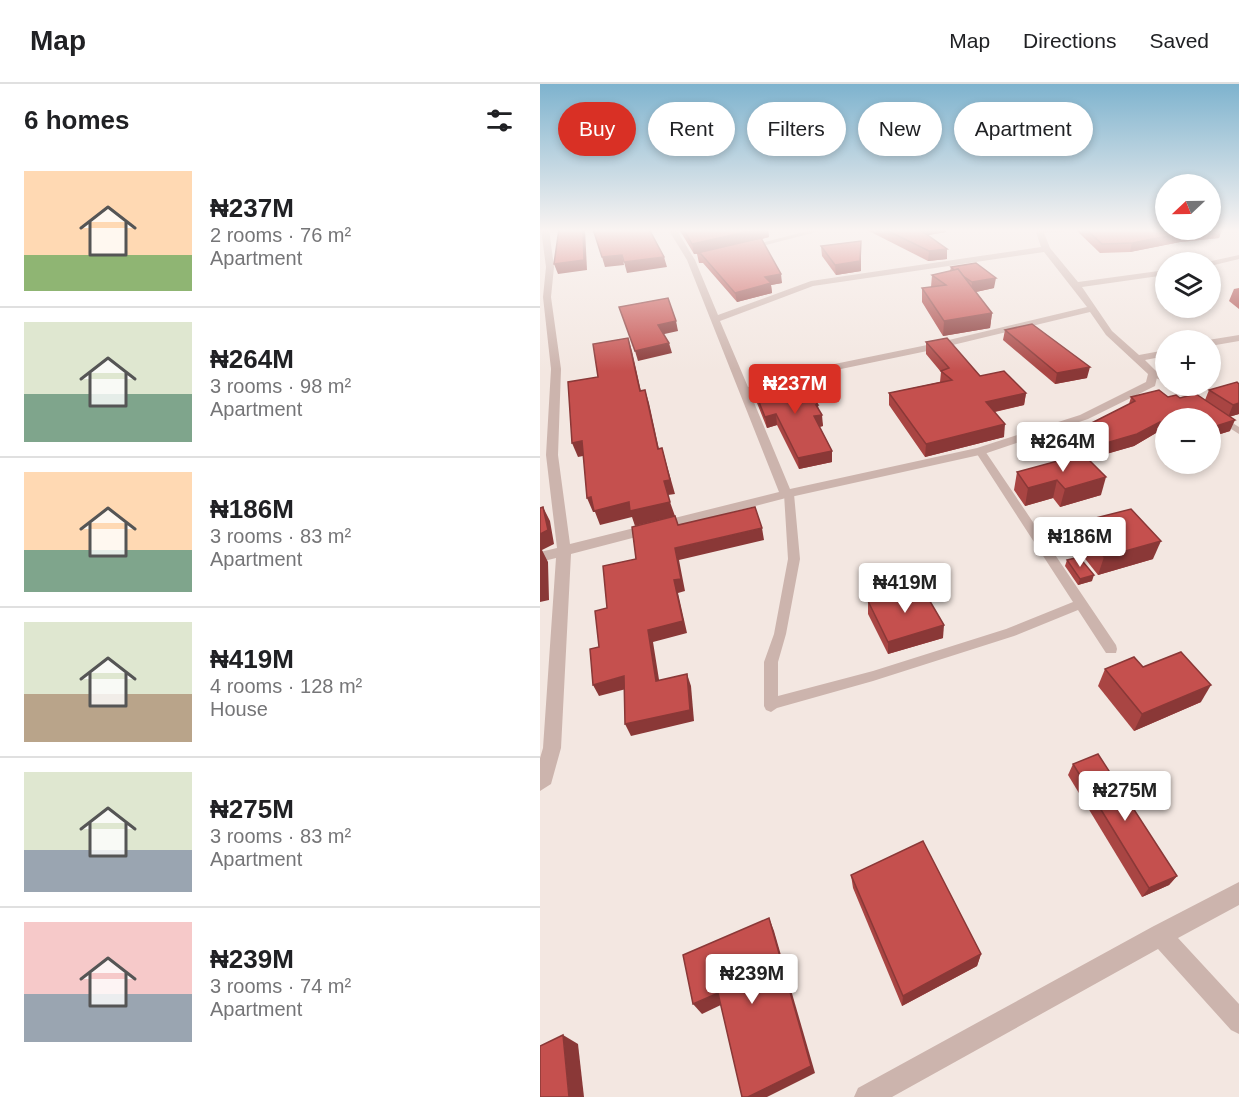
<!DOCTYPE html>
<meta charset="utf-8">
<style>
:root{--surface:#fff;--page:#f6f6f6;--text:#202124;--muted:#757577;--line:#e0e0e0;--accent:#d93025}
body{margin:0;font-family:Helvetica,sans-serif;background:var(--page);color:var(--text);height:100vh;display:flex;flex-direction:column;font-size:22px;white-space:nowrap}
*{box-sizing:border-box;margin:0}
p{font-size:20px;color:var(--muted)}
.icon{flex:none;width:33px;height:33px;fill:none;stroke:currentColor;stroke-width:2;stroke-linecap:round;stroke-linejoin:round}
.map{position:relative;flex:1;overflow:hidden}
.details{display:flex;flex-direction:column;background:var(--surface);width:540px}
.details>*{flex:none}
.guide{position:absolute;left:18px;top:18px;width:570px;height:54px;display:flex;gap:12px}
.needle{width:39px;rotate:248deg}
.buttons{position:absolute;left:615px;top:90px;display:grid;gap:12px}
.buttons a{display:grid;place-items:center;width:66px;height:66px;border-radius:50%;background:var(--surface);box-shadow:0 3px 9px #0003;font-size:30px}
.price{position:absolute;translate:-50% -51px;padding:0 14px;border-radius:6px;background:#fff;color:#222;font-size:20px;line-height:39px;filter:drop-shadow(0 2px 3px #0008)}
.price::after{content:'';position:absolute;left:50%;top:36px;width:18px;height:14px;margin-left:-9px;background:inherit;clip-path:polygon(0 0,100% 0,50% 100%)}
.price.current{background:var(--accent);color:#fff}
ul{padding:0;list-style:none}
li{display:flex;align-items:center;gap:18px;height:150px;padding:0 24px}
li+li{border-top:2px solid var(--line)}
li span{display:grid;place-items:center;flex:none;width:168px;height:120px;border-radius:0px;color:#555}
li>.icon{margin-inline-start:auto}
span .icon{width:72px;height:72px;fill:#fffc;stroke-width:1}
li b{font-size:26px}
h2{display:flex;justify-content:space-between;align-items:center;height:72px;padding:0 24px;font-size:26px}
.tag{padding:0 21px;border-radius:27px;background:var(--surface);box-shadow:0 3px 9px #0003;font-size:21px;line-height:54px}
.tag.current{background:var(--accent);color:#fff}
header{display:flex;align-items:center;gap:36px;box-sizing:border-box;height:84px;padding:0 30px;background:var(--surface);border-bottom:2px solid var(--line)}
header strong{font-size:28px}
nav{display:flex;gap:33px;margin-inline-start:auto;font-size:21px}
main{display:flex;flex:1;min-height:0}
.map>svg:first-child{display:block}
</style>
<header>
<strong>Map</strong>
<nav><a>Map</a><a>Directions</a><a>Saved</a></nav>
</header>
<main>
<section class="details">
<h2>6 homes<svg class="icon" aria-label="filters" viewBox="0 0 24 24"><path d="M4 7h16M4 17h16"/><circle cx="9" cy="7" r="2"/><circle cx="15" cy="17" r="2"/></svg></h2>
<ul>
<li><span style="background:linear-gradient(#ffd9b3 70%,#8fb573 0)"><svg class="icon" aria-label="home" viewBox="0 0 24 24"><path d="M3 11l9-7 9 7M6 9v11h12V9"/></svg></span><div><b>₦237M</b><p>2 rooms · 76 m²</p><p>Apartment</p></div></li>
<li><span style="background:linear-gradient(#dfe7d0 60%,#7fa58c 0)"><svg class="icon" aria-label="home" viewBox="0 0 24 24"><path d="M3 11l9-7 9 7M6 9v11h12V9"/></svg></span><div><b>₦264M</b><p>3 rooms · 98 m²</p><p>Apartment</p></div></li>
<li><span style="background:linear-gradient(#ffd9b3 65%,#7fa58c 0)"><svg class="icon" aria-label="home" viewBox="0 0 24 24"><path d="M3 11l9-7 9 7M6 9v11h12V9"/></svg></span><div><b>₦186M</b><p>3 rooms · 83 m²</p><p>Apartment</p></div></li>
<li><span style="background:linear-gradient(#dfe7d0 60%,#b9a48a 0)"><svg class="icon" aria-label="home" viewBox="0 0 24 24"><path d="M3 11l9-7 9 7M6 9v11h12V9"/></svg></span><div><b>₦419M</b><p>4 rooms · 128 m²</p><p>House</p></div></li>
<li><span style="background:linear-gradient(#dfe7d0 65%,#9aa5b1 0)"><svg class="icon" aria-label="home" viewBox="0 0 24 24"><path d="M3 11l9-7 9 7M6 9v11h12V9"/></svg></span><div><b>₦275M</b><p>3 rooms · 83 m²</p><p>Apartment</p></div></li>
<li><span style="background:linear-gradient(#f6c9c9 60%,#9aa5b1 0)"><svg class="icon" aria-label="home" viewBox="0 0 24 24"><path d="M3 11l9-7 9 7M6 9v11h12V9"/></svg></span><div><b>₦239M</b><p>3 rooms · 74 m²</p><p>Apartment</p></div></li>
</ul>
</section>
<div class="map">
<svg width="699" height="1013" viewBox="0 0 699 1013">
<rect width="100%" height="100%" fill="#f3e7e1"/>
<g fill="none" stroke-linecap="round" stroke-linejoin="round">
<g fill="#ccb4ad" fill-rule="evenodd">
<polygon points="610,287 616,287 626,293 626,299 610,291"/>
<polygon points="628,302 637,302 664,321 660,324 657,323"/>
<polygon points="680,331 699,343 699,350 677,336 675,334"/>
<polygon points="440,364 445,367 576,561 577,565 576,569 566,569 538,526 474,552 333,597 237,624 231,628 226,626 224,622 224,578 234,550 248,475 244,410 245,408 249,407 254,410 260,475 246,550 238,578 238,612 333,587 466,545 533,518 435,367"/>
</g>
<g fill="#ccb4ad" fill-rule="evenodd">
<path d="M1,145h8l5,38 -3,30 10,72 -3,86 12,89 209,-52 -92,-232 -19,-31h8l19,31 23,55 93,-34 230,-34 -6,-18h42l-4,2 -29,2 6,15 28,34 88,-12v5l-84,12 30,44 27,24 27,-5v6l-21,4 13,13 -3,13 -67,33 -104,35 -198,44 -215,56 -10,194 -10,36 -11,7v-33l3,-10 13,-190 -16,4v-10l17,-4 -11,-93 5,-86 -8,-72 3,-30zM504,168l43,55 -155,37 -117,24 -67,19 -28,-66 93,-35zM550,228l16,23 42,39 -2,8 -66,33 -103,33 -187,41 -40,-96 67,-19 115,-24z"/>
<polygon points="275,145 288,145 206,166 202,164"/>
<polygon points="699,171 699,175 670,182 670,178 667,178"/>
<polygon points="699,251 699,257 670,262 670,256 668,256"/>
<polygon points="699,798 699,821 638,854 699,920 699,950 691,946 618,865 352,1013 314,1013 318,1004 612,843"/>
</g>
</g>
<g fill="#a94543">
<polygon points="139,145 228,145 229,153 222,155 242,199 231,201 232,209 197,218 163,179 159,179 157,170 154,170"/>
<polygon points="325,145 406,145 406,148 388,151 407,175 388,177"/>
<polygon points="538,145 682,145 679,154 640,158 590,168 560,169 537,147"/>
<polygon points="321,157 321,187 296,191 282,172 281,162"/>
<polygon points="411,183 454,204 436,208 452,229 450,244 403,252 382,218 382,204 391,203 392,191 410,187"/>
<polygon points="699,204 699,225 689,217 694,205"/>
<polygon points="465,246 547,294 515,300 463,256"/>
<polygon points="386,258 440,292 486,309 484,321 455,328 464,353 385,373 349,321 349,309 400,298 401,288 386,270"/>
<polygon points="699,300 699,330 689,333 690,347 674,352 672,358 670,358 670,334 626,334 626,358 616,349 594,362 548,375 561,411 520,423 513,414 485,422 474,406 477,388 534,373 524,363 526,352 589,320 591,313 628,313 665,316 669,306"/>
<polygon points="213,303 279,326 283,342 279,343 292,367 292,378 259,385 237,341 227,344 215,314"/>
<polygon points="536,439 613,475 558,491 531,457"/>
<polygon points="527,476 552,497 538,501 525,482"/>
<polygon points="328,517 403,554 348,570 328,530"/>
<polygon points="603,583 661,618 594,647 558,602 565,585"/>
<polygon points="533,680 637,792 629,801 602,813 528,691"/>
<polygon points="311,791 441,870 437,882 362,922 313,804"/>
</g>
<g fill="#8a3837">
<polygon points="43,145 45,145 47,186 18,190 14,180"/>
<polygon points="219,145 228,145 229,153 154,170 152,160"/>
<polygon points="377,145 406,145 406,148 377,153"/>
<polygon points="682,145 679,154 640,158 590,168 592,159 643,149"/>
<polygon points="321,157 321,187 296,191 295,181"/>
<polygon points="407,165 407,175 388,177 389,167"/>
<polygon points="82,171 84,181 65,183 62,173"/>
<polygon points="124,173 127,183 87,189 84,178"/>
<polygon points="241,190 242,199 231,201 232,209 197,218 195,209 225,193"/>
<polygon points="456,194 454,204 431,209 432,198"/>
<polygon points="452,229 450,244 403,252 404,237"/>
<polygon points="136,237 138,247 120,251 118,241"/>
<polygon points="88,254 92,267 104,321 100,307"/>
<polygon points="129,259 132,269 98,277 95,267"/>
<polygon points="550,283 547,294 515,300 517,289"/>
<polygon points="105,306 109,319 122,379 118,365"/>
<polygon points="486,309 484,321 444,330 446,318"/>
<polygon points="699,319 699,330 688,333 693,321"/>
<polygon points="276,321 278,321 279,331 282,331 283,342 275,344 274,332"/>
<polygon points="236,330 237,341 227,344 225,333"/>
<polygon points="695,336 690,347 674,352 672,358 670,358 670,348 673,343"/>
<polygon points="620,338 616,349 594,362 539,378 542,366"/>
<polygon points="465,340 464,353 385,373 386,360"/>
<polygon points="42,357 48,371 38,373 32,359"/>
<polygon points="122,364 135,410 128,411 124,397"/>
<polygon points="292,367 292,378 259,385 258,374"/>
<polygon points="566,393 561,411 520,423 525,405"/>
<polygon points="517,396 513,414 485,422 488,404"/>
<polygon points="51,413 89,418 130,418 135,432 95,442 92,433 60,441 55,428 53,428 47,414"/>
<polygon points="3,423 10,437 14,460 2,466 8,478 9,516 0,518 0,450"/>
<polygon points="222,444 224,456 139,476 145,507 138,509 147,549 113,558 121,608 116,597 108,546 135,464"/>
<polygon points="621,457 613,475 558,491 564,473"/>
<polygon points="554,491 552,497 538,501 540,495"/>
<polygon points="404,541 403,554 348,570 348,558"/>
<polygon points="147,590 151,602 154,637 91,652 85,640"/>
<polygon points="84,592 90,604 59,612 53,601"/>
<polygon points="671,601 661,618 594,647 602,630"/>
<polygon points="637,792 629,801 602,813 609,804"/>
<polygon points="229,834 234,847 275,989 227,1013 208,1013"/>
<polygon points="441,870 437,882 362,922 363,912"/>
<polygon points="178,909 185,919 162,930 153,920"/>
<polygon points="23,951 38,960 44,1013 29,1013"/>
</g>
<g fill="#c5504e" stroke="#8a3837" stroke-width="1.5">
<polygon points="19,145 43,145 44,176 14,180"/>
<polygon points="53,145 109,145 124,173 84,178 82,171 62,173"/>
<polygon points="143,145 219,145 152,160"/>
<polygon points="344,145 379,145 407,165 389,167"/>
<polygon points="546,145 682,145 643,149 592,159 562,160"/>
<polygon points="221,154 241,190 225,193 231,199 195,209 161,170 157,169"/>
<polygon points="321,157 320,177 295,181 281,162"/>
<polygon points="436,179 456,194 432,198 423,192 418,185 414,186 411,183"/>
<polygon points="418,185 452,229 404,237 382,204 406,201 392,191"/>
<polygon points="128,214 136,237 118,241 129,259 95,267 79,223"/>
<polygon points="492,240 550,283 517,289 465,246"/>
<polygon points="88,254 100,307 105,306 118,365 122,364 130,396 124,397 130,418 90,427 89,418 54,427 51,413 47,414 42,357 32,359 28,298 58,293 53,260"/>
<polygon points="407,254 440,292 464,287 486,309 446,318 465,340 386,360 349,309 412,296 401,287 409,284 386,258"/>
<polygon points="260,293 278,321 276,321 282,331 274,332 292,367 258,374 236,330 225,333 213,303"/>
<polygon points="697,298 699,300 699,319 693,321 669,306"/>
<polygon points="619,306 628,313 636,311 640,314 656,310 695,336 673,343 677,346 670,348 670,334 626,334 626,343 620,338 597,350 542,366 526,352 595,317 591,313"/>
<polygon points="543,370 566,393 525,405 517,396 488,404 477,388"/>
<polygon points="3,423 8,446 0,450 0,424"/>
<polygon points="215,423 222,444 135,464 141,495 134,496 143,537 108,546 116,597 147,590 150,626 85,640 84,592 53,601 50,565 59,563 55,527 67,524 63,482 96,475 92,443 135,432 138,441"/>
<polygon points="591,425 621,457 564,473 536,439"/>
<rect x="0" y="465" width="1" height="38"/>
<polygon points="539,473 554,491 540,495 527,476"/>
<polygon points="381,502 404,541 348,558 328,517"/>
<polygon points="641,568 671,601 602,630 565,585 594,573 603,583"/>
<polygon points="558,670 637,792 609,804 533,680"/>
<polygon points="383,757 441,870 363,912 311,791"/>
<polygon points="229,834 271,982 208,1013 202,1013 178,909 153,920 143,871"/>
<polygon points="23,951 29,1013 0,1013 0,962"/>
</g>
<linearGradient id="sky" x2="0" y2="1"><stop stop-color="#7eb3ce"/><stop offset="0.51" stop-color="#faf4f2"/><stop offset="1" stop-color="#faf4f2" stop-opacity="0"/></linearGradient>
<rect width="699" height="287" fill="url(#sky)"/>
</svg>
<div class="buttons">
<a><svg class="needle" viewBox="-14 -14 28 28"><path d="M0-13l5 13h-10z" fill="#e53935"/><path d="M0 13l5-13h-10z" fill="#757577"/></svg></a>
<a><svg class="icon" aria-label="layers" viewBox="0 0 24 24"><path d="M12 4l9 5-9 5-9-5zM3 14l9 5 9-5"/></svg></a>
<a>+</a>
<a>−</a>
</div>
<b class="price current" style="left:255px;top:331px">₦237M</b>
<b class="price" style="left:523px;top:389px">₦264M</b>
<b class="price" style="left:540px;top:484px">₦186M</b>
<b class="price" style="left:365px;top:530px">₦419M</b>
<b class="price" style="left:585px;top:738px">₦275M</b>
<b class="price" style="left:212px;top:921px">₦239M</b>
<div class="guide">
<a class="tag current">Buy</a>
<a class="tag">Rent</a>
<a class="tag">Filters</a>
<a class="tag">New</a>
<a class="tag">Apartment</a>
</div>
</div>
</main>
